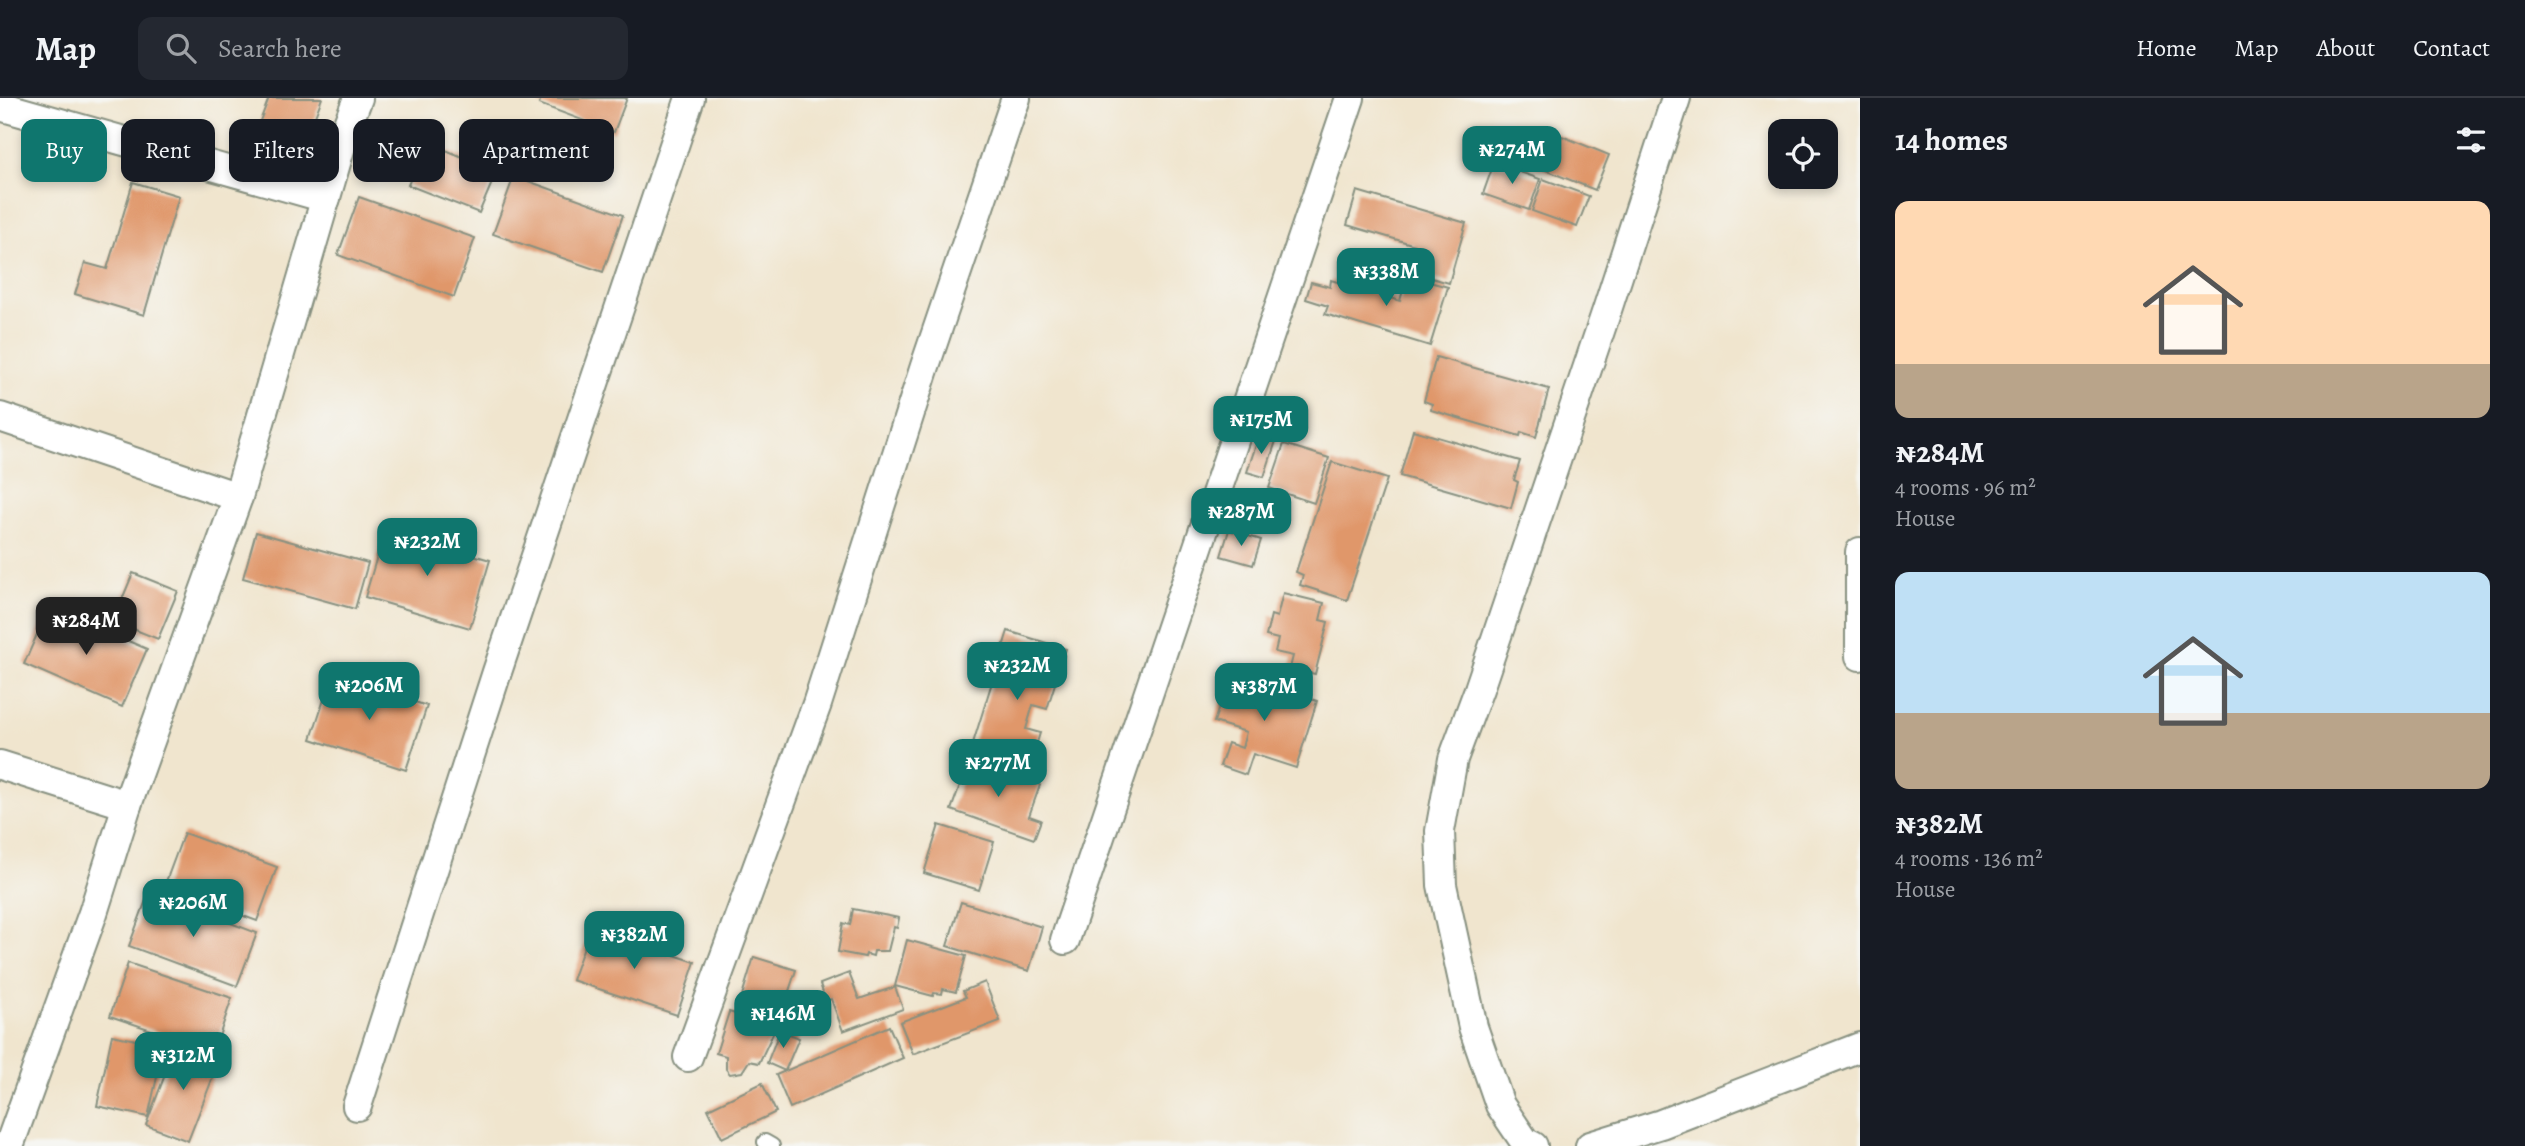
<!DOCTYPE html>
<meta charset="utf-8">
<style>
:root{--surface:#171b24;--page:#242831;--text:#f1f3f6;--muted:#9ea1a6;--line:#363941;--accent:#0f766e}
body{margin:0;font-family:Alegreya,serif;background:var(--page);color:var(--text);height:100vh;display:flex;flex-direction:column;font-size:26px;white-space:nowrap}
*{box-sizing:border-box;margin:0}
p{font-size:23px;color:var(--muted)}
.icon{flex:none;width:38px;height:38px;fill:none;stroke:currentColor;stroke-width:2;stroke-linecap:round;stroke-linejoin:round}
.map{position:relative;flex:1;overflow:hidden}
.side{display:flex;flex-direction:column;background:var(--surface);width:665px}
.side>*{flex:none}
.hud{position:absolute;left:21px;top:21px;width:665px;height:63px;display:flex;gap:14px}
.controls{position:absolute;left:1768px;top:21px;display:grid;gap:14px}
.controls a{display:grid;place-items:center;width:70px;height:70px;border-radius:14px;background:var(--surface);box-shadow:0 4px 10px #0003;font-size:35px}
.price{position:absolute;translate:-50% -60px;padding:0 16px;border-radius:14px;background:var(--accent);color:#fff;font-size:23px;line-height:46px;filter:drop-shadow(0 2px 4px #0008)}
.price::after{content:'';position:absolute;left:50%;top:42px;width:21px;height:16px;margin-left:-10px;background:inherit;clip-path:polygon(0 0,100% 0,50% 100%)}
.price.on{background:#222;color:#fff}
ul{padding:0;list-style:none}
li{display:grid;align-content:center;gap:14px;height:371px;padding:0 35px}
li span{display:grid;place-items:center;height:217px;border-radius:14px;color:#555}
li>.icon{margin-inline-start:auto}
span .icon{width:126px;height:126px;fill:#fffc;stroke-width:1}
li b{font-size:30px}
h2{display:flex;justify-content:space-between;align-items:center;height:84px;padding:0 35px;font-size:30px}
.pill{padding:0 24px;border-radius:14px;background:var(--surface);box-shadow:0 4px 10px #0003;font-size:24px;line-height:63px}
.pill.on{background:var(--accent);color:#fff}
header{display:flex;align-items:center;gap:42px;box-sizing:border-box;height:98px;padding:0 35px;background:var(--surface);border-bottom:2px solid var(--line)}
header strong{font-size:33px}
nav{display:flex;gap:38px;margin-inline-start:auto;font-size:24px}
.search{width:490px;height:63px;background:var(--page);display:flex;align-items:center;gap:18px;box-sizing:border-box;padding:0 24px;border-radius:14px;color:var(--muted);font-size:26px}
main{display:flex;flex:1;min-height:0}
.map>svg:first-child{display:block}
</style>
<header>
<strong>Map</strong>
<div class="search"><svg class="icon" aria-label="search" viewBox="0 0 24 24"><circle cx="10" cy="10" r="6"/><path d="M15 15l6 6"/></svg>Search here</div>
<nav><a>Home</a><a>Map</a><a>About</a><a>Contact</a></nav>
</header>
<main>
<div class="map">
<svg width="1860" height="1048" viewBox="0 0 1860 1048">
<rect width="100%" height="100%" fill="#f6f6f2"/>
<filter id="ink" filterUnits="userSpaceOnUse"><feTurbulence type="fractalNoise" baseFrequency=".0143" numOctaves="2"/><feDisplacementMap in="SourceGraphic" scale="14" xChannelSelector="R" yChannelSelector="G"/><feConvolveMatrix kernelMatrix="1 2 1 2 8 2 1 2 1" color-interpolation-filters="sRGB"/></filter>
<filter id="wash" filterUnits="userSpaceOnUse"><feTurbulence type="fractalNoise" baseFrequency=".00686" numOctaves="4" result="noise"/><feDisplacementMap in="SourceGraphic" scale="28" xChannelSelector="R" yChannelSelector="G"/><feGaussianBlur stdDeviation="1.57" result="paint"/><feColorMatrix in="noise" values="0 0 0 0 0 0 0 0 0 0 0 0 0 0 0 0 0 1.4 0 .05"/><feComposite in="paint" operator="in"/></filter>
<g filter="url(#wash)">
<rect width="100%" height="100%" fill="#f0e5ce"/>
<g id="blocks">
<g fill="#e0976b">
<polygon points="269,0 322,0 296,69 249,51"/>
<polygon points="541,0 627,0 614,34 539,6"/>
<polygon points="1542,30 1609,57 1595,92 1528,65"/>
<polygon points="426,44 497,73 479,115 408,87"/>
<polygon points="1494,65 1540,81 1529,112 1483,96"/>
<polygon points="514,78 623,117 603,174 493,136"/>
<polygon points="1543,81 1589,98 1577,129 1532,113"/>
<polygon points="133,84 179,98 144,217 75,196 85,165 107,171"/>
<polygon points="1357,93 1466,125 1449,185 1407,173 1415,147 1347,127"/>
<polygon points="359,99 475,140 454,199 338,157"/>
<polygon points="1407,178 1448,189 1430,248 1325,216 1328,208 1306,201 1311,184 1330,189 1331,182 1400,203"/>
<polygon points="1436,259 1549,291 1536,339 1521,334 1520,338 1431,312 1432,306 1424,303"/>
<polygon points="1413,332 1520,363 1514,382 1518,384 1511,410 1400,378"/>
<polygon points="1259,338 1276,343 1264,379 1247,374"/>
<polygon points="1284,346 1329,360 1314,405 1269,390"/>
<polygon points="1332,364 1387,381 1347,502 1300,487 1303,477 1296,474"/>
<polygon points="385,431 490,462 470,530 365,499"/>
<polygon points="1229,432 1261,442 1253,467 1221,458"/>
<polygon points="256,434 368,465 355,511 243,480"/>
<polygon points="133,475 178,493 158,541 113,523"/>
<polygon points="1283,495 1324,505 1320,522 1328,524 1315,576 1290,570 1293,558 1275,554 1278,541 1266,538 1271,517 1277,519"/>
<polygon points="49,509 147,551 122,609 24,566"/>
<polygon points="1008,533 1066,551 1047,611 1033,607 1026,631 1040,635 1027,677 969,658"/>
<polygon points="1230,575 1317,603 1296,670 1253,656 1246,677 1220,668 1228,645 1242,650 1246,634 1214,624"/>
<polygon points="332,577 427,608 406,672 311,641"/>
<polygon points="969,662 1040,687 1029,718 1041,722 1034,741 951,712"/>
<polygon points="939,727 994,744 979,792 924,775"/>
<polygon points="184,735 277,769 257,823 164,789"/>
<polygon points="149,794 257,835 237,888 129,848"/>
<polygon points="961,804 1042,829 1029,873 947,848"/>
<polygon points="853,811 899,820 897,830 894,829 888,853 874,853 873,858 866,856 865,859 838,854 843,825 850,827"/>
<polygon points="591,829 695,864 677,917 572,882"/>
<polygon points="907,842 966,858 956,894 943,891 942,896 934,895 933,898 895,888"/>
<polygon points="754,859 796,872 780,920 739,907"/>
<polygon points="128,865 232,900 214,953 110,918"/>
<polygon points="849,875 859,901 895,889 903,911 843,933 831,901 826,903 820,886"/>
<polygon points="985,884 1000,923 913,956 900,924 966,899 963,893"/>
<polygon points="729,914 776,929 759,965 749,963 742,974 730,976 726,971 726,958 716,955"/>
<polygon points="889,928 903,960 790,1010 776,977"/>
<polygon points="780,932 799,940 785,973 767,965"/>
<polygon points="112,937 164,948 148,1019 97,1008"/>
<polygon points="177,945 220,961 188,1043 146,1027"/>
<polygon points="762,985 776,1014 722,1040 708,1011"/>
</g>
</g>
</g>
<g filter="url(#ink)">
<use href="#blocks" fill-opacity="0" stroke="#889181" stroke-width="2"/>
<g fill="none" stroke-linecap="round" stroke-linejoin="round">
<defs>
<polyline id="service" points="765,1044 772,1048"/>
<g id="minor">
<polyline points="0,8 326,100"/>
<polyline points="0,319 238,399"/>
<polyline points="1860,454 1860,558"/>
<polyline points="0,667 127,707"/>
<polyline points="1065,842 1350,0"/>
<polyline points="688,959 817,606 925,268 1016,0"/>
<polyline points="357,1008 497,574 690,0"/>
<polyline points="9,1048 93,815 127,707 238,399 346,31 358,0"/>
<polyline points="1533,1048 1525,1044 1500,1007 1473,929 1442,787 1440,733 1453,661 1479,591 1607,212 1676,0"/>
<polyline points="1590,1048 1661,1026 1860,949"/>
</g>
</defs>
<use href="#service" stroke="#889181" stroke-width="18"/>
<use href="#minor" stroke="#889181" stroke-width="32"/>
<use href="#service" stroke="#fff" stroke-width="14"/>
<use href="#minor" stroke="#fff" stroke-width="28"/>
</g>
</g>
</svg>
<div class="controls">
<a><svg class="icon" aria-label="locate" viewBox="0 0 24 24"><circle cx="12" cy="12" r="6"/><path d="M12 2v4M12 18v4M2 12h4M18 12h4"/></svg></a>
</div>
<b class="price" style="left:1512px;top:88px">₦274M</b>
<b class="price" style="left:1386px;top:210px">₦338M</b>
<b class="price" style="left:1261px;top:358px">₦175M</b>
<b class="price" style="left:1241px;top:450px">₦287M</b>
<b class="price" style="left:427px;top:480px">₦232M</b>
<b class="price on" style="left:86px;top:559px">₦284M</b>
<b class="price" style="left:1017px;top:604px">₦232M</b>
<b class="price" style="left:369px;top:624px">₦206M</b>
<b class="price" style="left:1264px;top:625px">₦387M</b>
<b class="price" style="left:998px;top:701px">₦277M</b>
<b class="price" style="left:193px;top:841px">₦206M</b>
<b class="price" style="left:634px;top:873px">₦382M</b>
<b class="price" style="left:783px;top:952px">₦146M</b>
<b class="price" style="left:183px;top:994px">₦312M</b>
<div class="hud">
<a class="pill on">Buy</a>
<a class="pill">Rent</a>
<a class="pill">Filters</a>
<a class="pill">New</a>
<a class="pill">Apartment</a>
</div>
</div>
<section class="side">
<h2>14 homes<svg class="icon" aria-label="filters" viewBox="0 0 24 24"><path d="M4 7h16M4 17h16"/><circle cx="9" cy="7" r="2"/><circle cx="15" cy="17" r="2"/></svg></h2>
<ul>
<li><span style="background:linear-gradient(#ffd9b3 75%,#b9a48a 0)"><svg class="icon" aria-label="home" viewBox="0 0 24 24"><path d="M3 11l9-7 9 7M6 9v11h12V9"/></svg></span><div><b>₦284M</b><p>4 rooms · 96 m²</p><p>House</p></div></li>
<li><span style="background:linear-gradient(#bfe0f5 65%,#b9a48a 0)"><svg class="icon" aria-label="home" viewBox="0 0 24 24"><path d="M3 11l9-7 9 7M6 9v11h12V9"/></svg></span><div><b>₦382M</b><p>4 rooms · 136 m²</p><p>House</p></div></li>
</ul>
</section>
</main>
